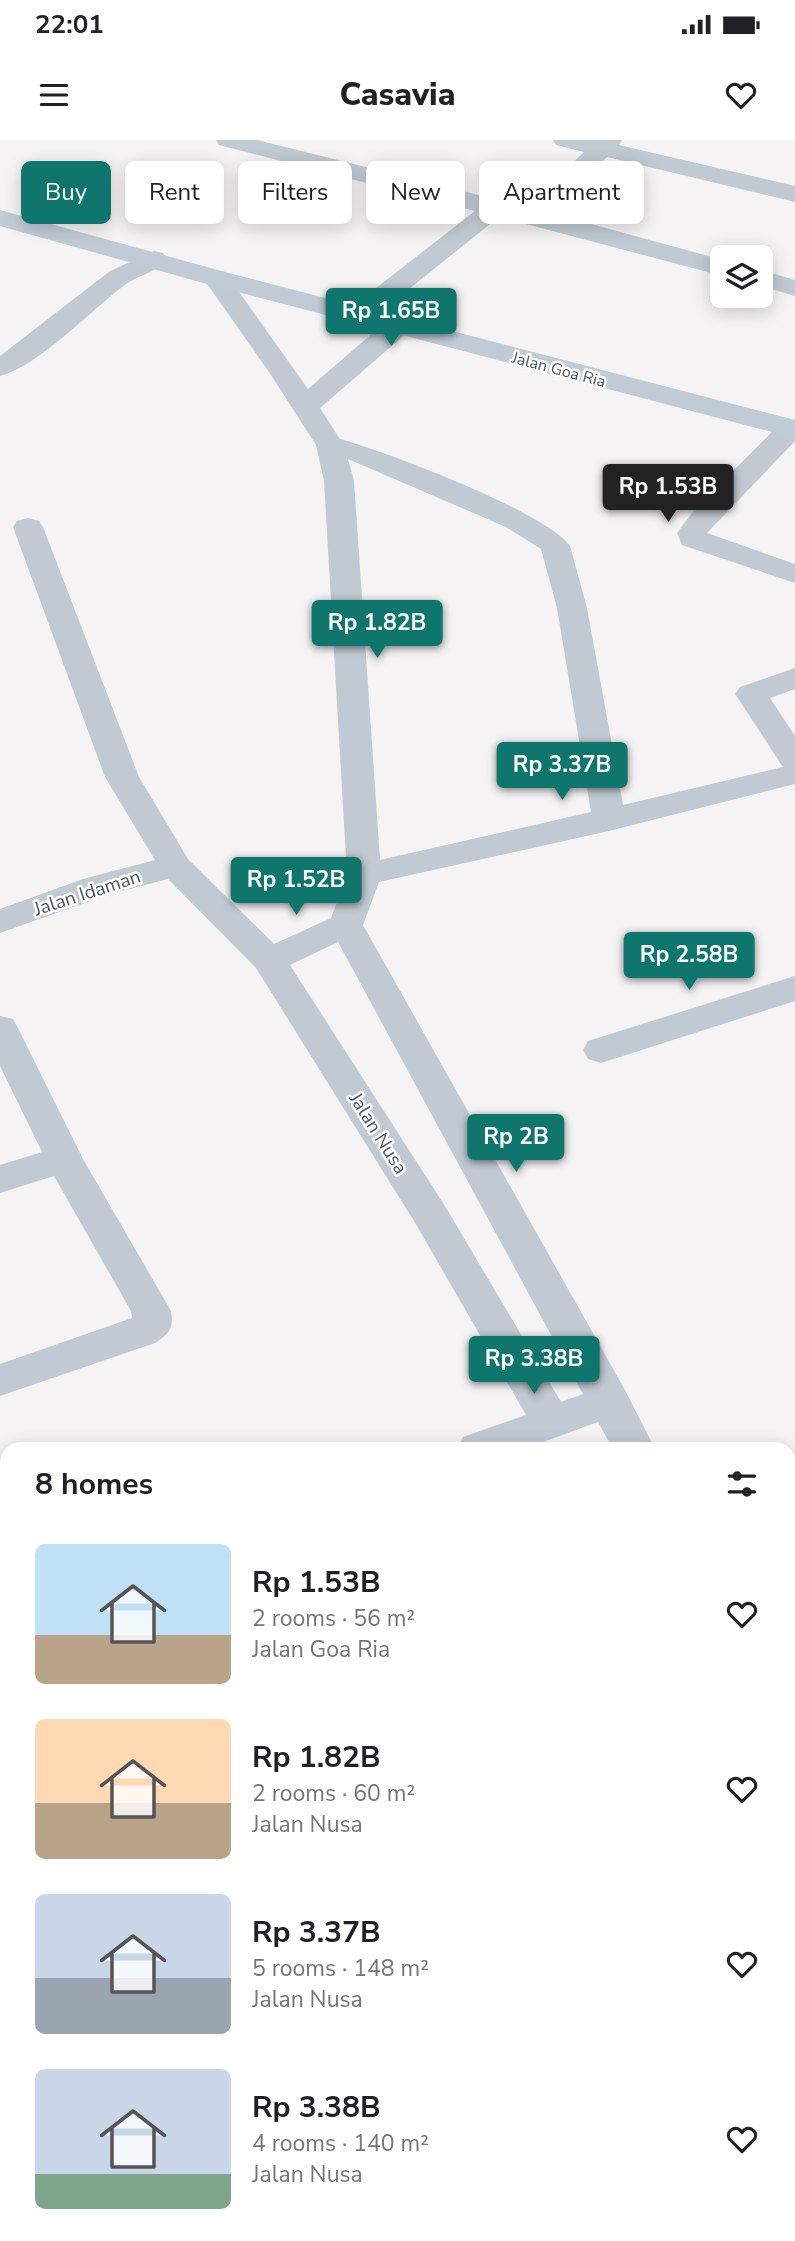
<!DOCTYPE html>
<meta charset="utf-8">
<style>
:root{--surface:#fff;--page:#f6f6f6;--text:#202124;--muted:#757577;--accent:#0f766e}
body{margin:0;font-family:"Nunito Sans",sans-serif;background:var(--page);color:var(--text);height:100vh;display:flex;flex-direction:column;font-size:26px;white-space:nowrap}
*{box-sizing:border-box;margin:0}
p{font-size:23px;color:var(--muted)}
.icon{flex:none;width:38px;height:38px;fill:none;stroke:currentColor;stroke-width:2;stroke-linecap:round;stroke-linejoin:round}
.map{position:relative;flex:1;overflow:hidden}
.panel{position:absolute;left:0px;top:1302px;width:796px;height:800px;display:flex;flex-direction:column;background:var(--surface);border-radius:21px 21px 0 0;box-shadow:0 4px 18px #0003}
.panel>*{flex:none}
.top-card{position:absolute;left:21px;top:21px;width:754px;height:63px;display:flex;gap:14px}
.buttons{position:absolute;left:710px;top:105px;display:grid;gap:14px}
.buttons a{display:grid;place-items:center;width:63px;height:63px;border-radius:10px;background:var(--surface);box-shadow:0 4px 18px #0003;font-size:35px}
.price{position:absolute;translate:-50% -60px;padding:0 16px;border-radius:7px;background:var(--accent);color:#fff;font-size:23px;line-height:46px;filter:drop-shadow(0 2px 4px #0008)}
.price::after{content:'';position:absolute;left:50%;top:42px;width:21px;height:16px;margin-left:-10px;background:inherit;clip-path:polygon(0 0,100% 0,50% 100%)}
.price.selected{background:#222;color:#fff}
ul{padding:0;list-style:none}
li{display:flex;align-items:center;gap:21px;height:175px;padding:0 35px}
li span{display:grid;place-items:center;flex:none;width:196px;height:140px;border-radius:10px;color:#555}
li>.icon{margin-inline-start:auto}
span .icon{width:84px;height:84px;fill:#fffc;stroke-width:1}
li b{font-size:30px}
h2{display:flex;justify-content:space-between;align-items:center;height:84px;padding:0 35px;font-size:30px}
.tag{padding:0 24px;border-radius:10px;background:var(--surface);box-shadow:0 4px 18px #0003;font-size:24px;line-height:63px}
.tag.selected{background:var(--accent);color:#fff}
.status{display:flex;justify-content:space-between;align-items:center;height:49px;padding:0 35px;background:var(--surface);direction:ltr}
.status svg{height:19px;fill:currentColor}
header{display:flex;justify-content:space-between;align-items:center;height:91px;padding:0 35px;background:var(--surface);font-size:32px;font-weight:800}
.map>svg:first-child{display:block}
</style>
<div class="status"><b>22:01</b><svg viewBox="0 0 49 12"><path d="M0 12V9h3v3zM5 12V6h3v6zM10 12V3h3v9zM15 12V0h3v12zM26 1h20v11H26zM47 4h2v5h-2z"/></svg></div>
<header><svg class="icon" aria-label="menu" viewBox="0 0 24 24"><path d="M4 6h16M4 12h16M4 18h16"/></svg>Casavia<svg class="icon" aria-label="heart" viewBox="0 0 24 24"><path d="M12 20l-8-8c-3-5 5-10 8-4 3-6 11-1 8 4z"/></svg></header>
<div class="map">
<svg width="795" height="2101" viewBox="0 0 795 2101">
<rect width="100%" height="100%" fill="#f5f3f3"/>
<g fill="none" stroke-linecap="round" stroke-linejoin="round">
<g fill="#c1cad2" fill-rule="evenodd">
<polygon points="216,0 257,0 527,67 584,12 556,5 553,0 622,0 619,5 795,46 795,62 607,17 551,73 723,120 723,136 499,77 369,181 359,183 349,181 346,175 349,169 475,71 219,5"/>
<path d="M154,111l9,2 4,6c-9,13 -28,16 -41,25 -34,25 -87,82 -126,92v-20l110,-85z"/>
<path d="M216,130l9,2 83,117 81,-70 10,-2 10,2 4,6 -4,6 -89,77 20,31c45,12 206,73 230,107l17,62 36,197 160,-38 -48,-73 5,-7 55,-19v21l-25,9 25,38v48l-186,47 -230,51 -16,43 262,465 30,59h-42l-15,-27 -74,27h-67l6,-12 63,-22 -109,-189 -161,-258 -88,-89 -61,16 -107,38v-24l83,-30 72,-19 -50,-83 -92,-250 4,-6 11,-3 11,3 4,6 96,250 49,82 86,85 57,-26 16,-43 -23,-394 -8,-36 -47,-73 -66,-94 4,-6zM348,319l158,68 35,22 16,59 34,204 -211,48 -26,-379zM338,802l245,452 -22,8 -116,-196 -155,-241z"/>
<polygon points="761,130 795,140 795,156 761,146"/>
<polygon points="792,279 795,280 795,301 707,393 795,424 795,443 682,405 677,393 695,369 782,282"/>
<polygon points="795,836 795,861 601,923 588,919 583,910 588,901"/>
<path d="M0,876l13,3 5,9 65,131 88,152c3,17 -2,23 -16,32l-155,53v-32l132,-46 -1,-7 -77,-135 -54,17v-28l42,-13 -42,-86z"/>
<polygon points="795,1405 795,1442 789,1444 789,1407"/>
<polygon points="7,1456 7,1493 0,1495 0,1458"/>
<polygon points="789,1588 795,1590 795,1639 789,1637"/>
<polygon points="795,1747 795,1791 789,1792 789,1749"/>
<polygon points="7,2089 7,2095 69,2095 67,2101 2,2101"/>
<polygon points="319,2095 372,2095 374,2101 321,2101"/>
<polygon points="659,2095 713,2095 715,2101 661,2101"/>
</g>
<polygon fill="#c1cbd6" fill-rule="evenodd" points="0,70 225,132 795,280 795,298 207,144 0,86"/>
</g>
<g text-anchor="middle" stroke-width="5" stroke-linejoin="round" paint-order="stroke">
<g font-size="16" fill="#4a5661" stroke="#fff">
<text transform="translate(559 229) rotate(15)" y="6">Jalan Goa Ria</text>
</g>
<g font-size="19" fill="#4a5661" stroke="#fff">
<text transform="translate(87 752) rotate(-18)" y="7">Jalan Idaman</text>
<text transform="translate(379 993) rotate(58)" y="7">Jalan Nusa</text>
</g>
</g>
</svg>
<div class="buttons">
<a><svg class="icon" aria-label="layers" viewBox="0 0 24 24"><path d="M12 4l9 5-9 5-9-5zM3 14l9 5 9-5"/></svg></a>
</div>
<b class="price" style="left:391px;top:208px">Rp 1.65B</b>
<b class="price selected" style="left:668px;top:384px">Rp 1.53B</b>
<b class="price" style="left:377px;top:520px">Rp 1.82B</b>
<b class="price" style="left:562px;top:662px">Rp 3.37B</b>
<b class="price" style="left:296px;top:777px">Rp 1.52B</b>
<b class="price" style="left:689px;top:852px">Rp 2.58B</b>
<b class="price" style="left:516px;top:1034px">Rp 2B</b>
<b class="price" style="left:534px;top:1256px">Rp 3.38B</b>
<div class="top-card">
<a class="tag selected">Buy</a>
<a class="tag">Rent</a>
<a class="tag">Filters</a>
<a class="tag">New</a>
<a class="tag">Apartment</a>
</div>
<section class="panel">
<h2>8 homes<svg class="icon" aria-label="filters" viewBox="0 0 24 24"><path d="M4 7h16M4 17h16"/><circle cx="9" cy="7" r="2"/><circle cx="15" cy="17" r="2"/></svg></h2>
<ul>
<li><span style="background:linear-gradient(#bfe0f5 65%,#b9a48a 0)"><svg class="icon" aria-label="home" viewBox="0 0 24 24"><path d="M3 11l9-7 9 7M6 9v11h12V9"/></svg></span><div><b>Rp 1.53B</b><p>2 rooms · 56 m²</p><p>Jalan Goa Ria</p></div><svg class="icon" aria-label="heart" viewBox="0 0 24 24"><path d="M12 20l-8-8c-3-5 5-10 8-4 3-6 11-1 8 4z"/></svg></li>
<li><span style="background:linear-gradient(#ffd9b3 60%,#b9a48a 0)"><svg class="icon" aria-label="home" viewBox="0 0 24 24"><path d="M3 11l9-7 9 7M6 9v11h12V9"/></svg></span><div><b>Rp 1.82B</b><p>2 rooms · 60 m²</p><p>Jalan Nusa</p></div><svg class="icon" aria-label="heart" viewBox="0 0 24 24"><path d="M12 20l-8-8c-3-5 5-10 8-4 3-6 11-1 8 4z"/></svg></li>
<li><span style="background:linear-gradient(#c9d6e8 60%,#9aa5b1 0)"><svg class="icon" aria-label="home" viewBox="0 0 24 24"><path d="M3 11l9-7 9 7M6 9v11h12V9"/></svg></span><div><b>Rp 3.37B</b><p>5 rooms · 148 m²</p><p>Jalan Nusa</p></div><svg class="icon" aria-label="heart" viewBox="0 0 24 24"><path d="M12 20l-8-8c-3-5 5-10 8-4 3-6 11-1 8 4z"/></svg></li>
<li><span style="background:linear-gradient(#c9d6e8 75%,#7fa58c 0)"><svg class="icon" aria-label="home" viewBox="0 0 24 24"><path d="M3 11l9-7 9 7M6 9v11h12V9"/></svg></span><div><b>Rp 3.38B</b><p>4 rooms · 140 m²</p><p>Jalan Nusa</p></div><svg class="icon" aria-label="heart" viewBox="0 0 24 24"><path d="M12 20l-8-8c-3-5 5-10 8-4 3-6 11-1 8 4z"/></svg></li>
</ul>
</section>
</div>
